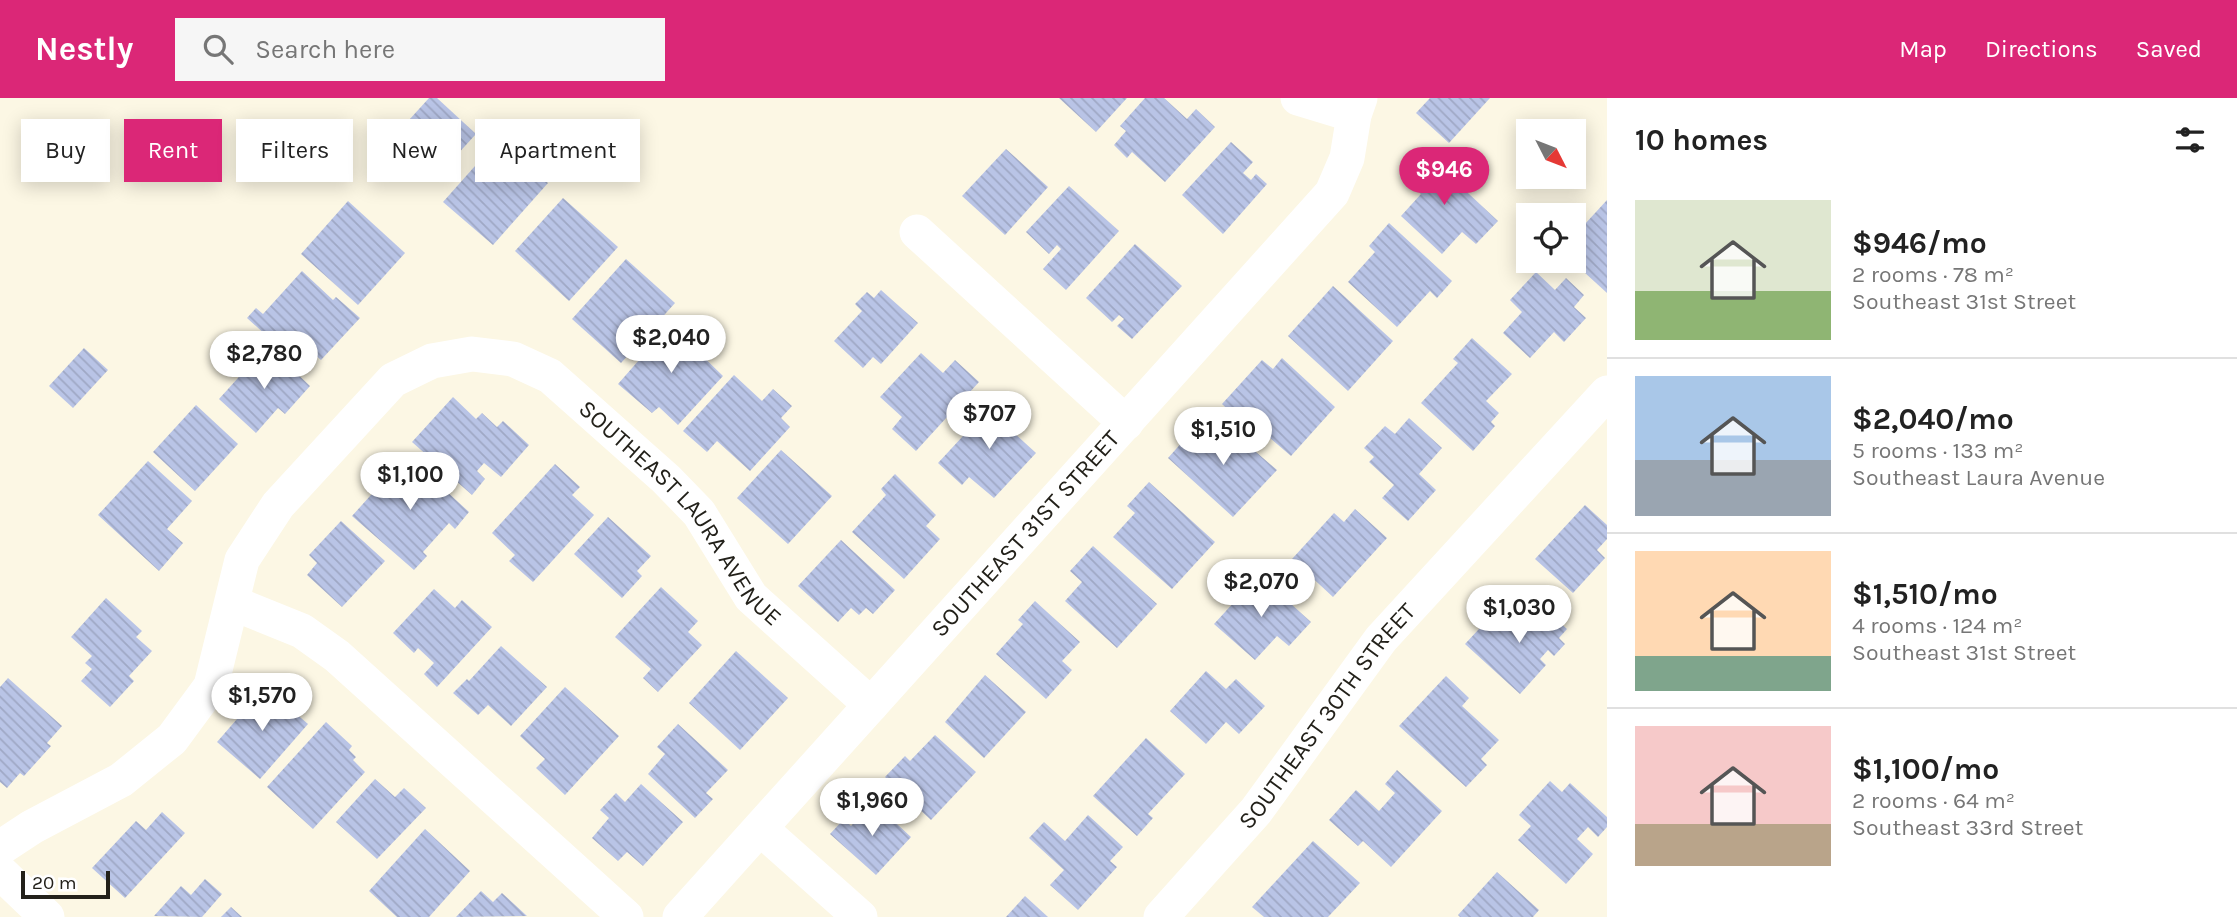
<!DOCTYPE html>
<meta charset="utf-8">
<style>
:root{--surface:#fff;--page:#f6f6f6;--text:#222;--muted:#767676;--line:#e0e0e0;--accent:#db2777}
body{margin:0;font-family:Karla,sans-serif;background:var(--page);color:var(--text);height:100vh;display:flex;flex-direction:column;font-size:26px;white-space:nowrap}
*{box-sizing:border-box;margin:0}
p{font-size:23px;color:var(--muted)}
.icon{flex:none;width:38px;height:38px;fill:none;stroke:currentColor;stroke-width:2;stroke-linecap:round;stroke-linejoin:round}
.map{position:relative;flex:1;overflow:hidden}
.sheet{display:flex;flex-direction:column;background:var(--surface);width:630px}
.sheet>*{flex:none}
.top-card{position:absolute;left:21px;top:21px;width:665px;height:63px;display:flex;gap:14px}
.needle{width:46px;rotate:132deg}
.tools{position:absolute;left:1516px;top:21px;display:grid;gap:14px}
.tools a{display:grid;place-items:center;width:70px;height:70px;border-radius:0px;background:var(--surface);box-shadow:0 4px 18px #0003;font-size:35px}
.scale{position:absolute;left:21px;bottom:18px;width:89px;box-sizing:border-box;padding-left:7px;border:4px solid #23211a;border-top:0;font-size:19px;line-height:24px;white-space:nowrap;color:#23211a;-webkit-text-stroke:5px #fff;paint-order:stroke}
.price{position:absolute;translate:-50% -60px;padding:0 16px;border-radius:24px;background:#fff;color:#222;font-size:23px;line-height:46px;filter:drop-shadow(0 2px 4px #0008)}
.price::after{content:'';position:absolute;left:50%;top:42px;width:21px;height:16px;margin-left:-10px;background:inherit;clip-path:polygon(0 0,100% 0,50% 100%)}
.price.current{background:var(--accent);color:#fff}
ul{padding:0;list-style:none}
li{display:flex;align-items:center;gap:21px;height:175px;padding:0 28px}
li+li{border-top:2px solid var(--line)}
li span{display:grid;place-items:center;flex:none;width:196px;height:140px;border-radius:0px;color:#555}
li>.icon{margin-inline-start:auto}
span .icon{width:84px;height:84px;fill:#fffc;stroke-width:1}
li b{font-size:30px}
h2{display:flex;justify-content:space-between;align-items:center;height:84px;padding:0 28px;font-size:30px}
.pill{padding:0 24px;border-radius:0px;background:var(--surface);box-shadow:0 4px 18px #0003;font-size:24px;line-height:63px}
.pill.current{background:var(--accent);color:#fff}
header{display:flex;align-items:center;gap:42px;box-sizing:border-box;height:98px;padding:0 35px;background:var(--accent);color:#fff}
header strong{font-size:33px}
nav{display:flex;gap:38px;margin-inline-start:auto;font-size:24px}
.search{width:490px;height:63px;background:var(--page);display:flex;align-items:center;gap:18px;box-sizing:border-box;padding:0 24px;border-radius:0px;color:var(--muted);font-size:26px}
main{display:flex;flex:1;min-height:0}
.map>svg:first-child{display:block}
</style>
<header>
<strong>Nestly</strong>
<div class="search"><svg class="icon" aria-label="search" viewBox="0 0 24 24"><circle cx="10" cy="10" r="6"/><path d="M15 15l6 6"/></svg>Search here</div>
<nav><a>Map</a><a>Directions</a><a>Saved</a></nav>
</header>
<main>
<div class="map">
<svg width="1607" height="819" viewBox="0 0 1607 819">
<defs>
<pattern id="building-back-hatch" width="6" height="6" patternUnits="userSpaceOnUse" patternTransform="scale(1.75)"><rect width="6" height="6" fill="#b9c4e6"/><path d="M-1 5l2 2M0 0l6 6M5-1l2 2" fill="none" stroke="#9fa8c5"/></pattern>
</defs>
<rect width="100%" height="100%" fill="#fcf7e4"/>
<g fill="url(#building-back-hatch)">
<polygon points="429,0 437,0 476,36 433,83 389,44"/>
<polygon points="1059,0 1127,0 1096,34"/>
<polygon points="1145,0 1164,0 1187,21 1196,11 1215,29 1165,84 1132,54 1127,60 1114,47 1126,33 1120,28"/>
<polygon points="1430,0 1490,0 1449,45 1416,15"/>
<polygon points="499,41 548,85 493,147 443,104"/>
<polygon points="1231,44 1253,64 1243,75 1251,82 1256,76 1267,86 1223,136 1182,97"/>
<polygon points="1006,51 1048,89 1005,137 962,98"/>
<polygon points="1425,55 1498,123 1476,146 1462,134 1442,156 1401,118 1421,96 1403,80"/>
<polygon points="1069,88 1119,133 1066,192 1043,171 1061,151 1057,147 1049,156 1026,134"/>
<polygon points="563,100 618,149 569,203 515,153"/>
<polygon points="1607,102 1607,195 1573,164 1573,139"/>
<polygon points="348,103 405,155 358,207 301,156"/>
<polygon points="1389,125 1452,183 1437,200 1430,193 1397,229 1348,184 1375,154 1369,148"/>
<polygon points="1135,146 1182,188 1132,241 1117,228 1124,221 1119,217 1112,224 1086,200"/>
<polygon points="626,161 675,205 621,265 572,221"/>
<polygon points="302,173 333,202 336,199 360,220 321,262 311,253 299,267 247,220 256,210 263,216"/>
<polygon points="1536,174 1555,192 1566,180 1584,197 1574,209 1586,220 1564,244 1554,234 1530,260 1503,235 1522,214 1510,202"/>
<polygon points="1333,188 1393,243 1348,293 1288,238"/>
<polygon points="881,192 918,225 881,266 873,259 863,270 834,243 862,213 855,206 867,194 874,200"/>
<polygon points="676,220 693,236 687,243 723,278 678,327 659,309 652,315 618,286"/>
<polygon points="1472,240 1512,276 1486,303 1499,315 1491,324 1495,328 1473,353 1421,305 1458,265 1453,261"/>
<polygon points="84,250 108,272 73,310 49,288"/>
<polygon points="271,251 310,288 285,316 278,310 256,335 219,301 247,270 251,273"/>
<polygon points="921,255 943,275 955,262 979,284 916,353 892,331 902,319 880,299"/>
<polygon points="1282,260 1335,309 1291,358 1242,316 1238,321 1222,306 1262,262 1273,271"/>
<polygon points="734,277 762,303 773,291 792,308 781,320 790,329 750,373 717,343 707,354 683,333"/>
<polygon points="1001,297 1009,304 1004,310 1021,325 1013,334 1036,355 994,400 969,379 962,387 938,365"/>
<polygon points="453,299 476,321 482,315 497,329 503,323 529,347 501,379 484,365 477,373 485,381 472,397 412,344"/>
<polygon points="196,307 238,346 195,393 153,354"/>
<polygon points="1409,320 1442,350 1419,376 1436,392 1408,423 1382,400 1394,387 1369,364 1374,359 1364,350 1385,328 1395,336"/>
<polygon points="1222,325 1277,372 1233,419 1168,360 1193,332 1205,344"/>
<polygon points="781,352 832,398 788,446 737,400"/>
<polygon points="407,357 469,414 455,431 449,425 423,454 427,458 414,472 352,418"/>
<polygon points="148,363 192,403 167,431 183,445 159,473 98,417"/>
<polygon points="555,366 580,389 572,397 594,417 533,484 509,463 515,457 492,435"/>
<polygon points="895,376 936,417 926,428 940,441 904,481 852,434 886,397 881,391"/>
<polygon points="1149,384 1215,444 1172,491 1113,439 1135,415 1127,408"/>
<polygon points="1585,407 1607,427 1607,441 1597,452 1605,460 1573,495 1535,461"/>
<polygon points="1355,411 1387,440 1333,499 1292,461 1334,415 1344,424"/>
<polygon points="608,419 651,458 637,473 642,478 622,500 574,456"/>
<polygon points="341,423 385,463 342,509 307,477 317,465 309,457"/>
<polygon points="841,442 895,492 873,516 866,510 859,517 851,510 838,524 798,488"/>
<polygon points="1093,448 1157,506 1117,550 1065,503 1082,484 1070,473"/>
<polygon points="1259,477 1311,524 1289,548 1277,538 1255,562 1214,526"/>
<polygon points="661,489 698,523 688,534 702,547 658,594 643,580 651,571 615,539"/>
<polygon points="434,491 455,510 462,502 492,529 437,589 424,576 434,565 418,550 414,555 393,535"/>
<polygon points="106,500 142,533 136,539 152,553 129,578 134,583 110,609 81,583 92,571 85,565 92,558 71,539"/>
<polygon points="1035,503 1080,544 1062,563 1072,572 1046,601 996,556 1023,526 1018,522"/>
<polygon points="1536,503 1567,531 1559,540 1565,546 1554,558 1548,552 1540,561 1546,567 1520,596 1465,546 1492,517 1508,532"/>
<polygon points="501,548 547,589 511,628 488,607 478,617 453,595 467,581 469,583"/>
<polygon points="736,553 788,600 740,652 689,605"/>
<polygon points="1206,573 1226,591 1236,581 1265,608 1239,636 1226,624 1206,646 1170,613"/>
<polygon points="985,577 1026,614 984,660 945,624"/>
<polygon points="1446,578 1469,600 1462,608 1499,642 1481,661 1487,667 1466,689 1399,628"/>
<polygon points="8,580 62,628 47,645 51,648 24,678 20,675 7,690 0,684 0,589"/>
<polygon points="265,589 308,626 260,681 217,644"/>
<polygon points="565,589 619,638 565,697 536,670 545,661 520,638"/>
<polygon points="326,624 352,648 349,652 356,659 353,662 365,674 313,731 267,689"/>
<polygon points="678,626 728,672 706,695 713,701 695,720 648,676 665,656 657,649"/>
<polygon points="935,637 976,674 931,722 885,679 905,658 910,663"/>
<polygon points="1146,640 1185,676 1148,716 1153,720 1137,738 1093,698"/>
<polygon points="1397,672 1442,713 1391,769 1363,743 1358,748 1329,722 1356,692 1379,713 1395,695 1385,686"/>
<polygon points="375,681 395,699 404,690 426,710 377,761 336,724"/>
<polygon points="1550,683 1562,694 1570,685 1607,719 1607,729 1598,739 1588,729 1577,741 1593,756 1566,786 1518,742 1531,728 1519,717"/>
<polygon points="641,686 683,724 643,768 627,754 618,763 592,740 609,720 600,712 616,695 625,704"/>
<polygon points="873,704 911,739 876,777 830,736 844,721 851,728"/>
<polygon points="162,714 185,735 125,800 92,770 136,723 146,732"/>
<polygon points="1088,717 1123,749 1110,763 1117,769 1078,812 1050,787 1064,772 1029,740 1044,724 1065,743"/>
<polygon points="425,731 470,773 429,819 397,819 369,793"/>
<polygon points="1313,743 1360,785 1328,819 1264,819 1252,809"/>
<polygon points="1497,774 1539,812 1533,819 1460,819 1458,817"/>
<polygon points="205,781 222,796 202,819 154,818 181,788 191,797"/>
<polygon points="481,793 493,804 502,795 527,818 456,819"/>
<polygon points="1025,798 1048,819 1006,819"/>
<polygon points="231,809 242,819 221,819"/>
</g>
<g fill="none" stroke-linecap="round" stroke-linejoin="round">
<g stroke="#fff" stroke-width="35">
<polyline points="1298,0 1354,17"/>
<polyline points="917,134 1126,325"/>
<polyline points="233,505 302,533 337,558 626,819"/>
<polyline points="761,731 860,819"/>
<path id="s1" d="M0,750l32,-21 89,-47 51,-41 39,-53 31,-126 36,-55 115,-125 39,-19 40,-7 41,5 37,17 116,103 33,34 52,84 120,108"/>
<polyline points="0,774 47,819"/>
<path id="s2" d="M680,819l652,-724 15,-35 7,-43 6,-17"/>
<path id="s3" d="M1161,819l95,-106 125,-172 226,-246"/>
</g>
</g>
<g text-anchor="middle" stroke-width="7" stroke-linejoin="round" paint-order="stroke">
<g font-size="24" fill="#23211a" stroke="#fff">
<text dy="8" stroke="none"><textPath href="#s1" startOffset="992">SOUTHEAST LAURA AVENUE</textPath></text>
<text dy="8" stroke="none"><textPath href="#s2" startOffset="516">SOUTHEAST 31ST STREET</textPath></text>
<text dy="8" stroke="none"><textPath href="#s3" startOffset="261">SOUTHEAST 30TH STREET</textPath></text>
</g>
</g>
</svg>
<div class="tools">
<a><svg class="needle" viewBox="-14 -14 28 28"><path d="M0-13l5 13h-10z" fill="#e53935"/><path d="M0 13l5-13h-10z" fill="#767676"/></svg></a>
<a><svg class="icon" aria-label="locate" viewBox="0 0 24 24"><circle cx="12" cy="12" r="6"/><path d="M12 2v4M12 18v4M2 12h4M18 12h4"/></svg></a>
</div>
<div class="scale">20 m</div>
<b class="price current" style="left:1444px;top:109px">$946</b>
<b class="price" style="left:671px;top:277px">$2,040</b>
<b class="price" style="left:264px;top:293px">$2,780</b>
<b class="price" style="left:989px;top:353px">$707</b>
<b class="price" style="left:1223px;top:369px">$1,510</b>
<b class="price" style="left:410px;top:414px">$1,100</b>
<b class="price" style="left:1261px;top:521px">$2,070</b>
<b class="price" style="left:1519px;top:547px">$1,030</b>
<b class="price" style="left:262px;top:635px">$1,570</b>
<b class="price" style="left:872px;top:740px">$1,960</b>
<div class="top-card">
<a class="pill">Buy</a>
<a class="pill current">Rent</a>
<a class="pill">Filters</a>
<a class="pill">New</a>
<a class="pill">Apartment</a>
</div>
</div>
<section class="sheet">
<h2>10 homes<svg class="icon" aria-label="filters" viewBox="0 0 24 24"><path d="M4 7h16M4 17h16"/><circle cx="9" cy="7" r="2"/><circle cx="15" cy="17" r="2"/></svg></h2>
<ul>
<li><span style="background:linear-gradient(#dfe7d0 65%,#8fb573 0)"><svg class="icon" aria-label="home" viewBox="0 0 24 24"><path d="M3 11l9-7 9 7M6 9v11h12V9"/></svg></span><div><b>$946/mo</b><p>2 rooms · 78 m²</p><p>Southeast 31st Street</p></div></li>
<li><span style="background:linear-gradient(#a9c7e8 60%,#9aa5b1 0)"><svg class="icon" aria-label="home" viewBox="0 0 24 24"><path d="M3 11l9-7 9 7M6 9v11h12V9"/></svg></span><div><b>$2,040/mo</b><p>5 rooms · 133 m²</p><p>Southeast Laura Avenue</p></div></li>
<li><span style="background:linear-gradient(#ffd9b3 75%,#7fa58c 0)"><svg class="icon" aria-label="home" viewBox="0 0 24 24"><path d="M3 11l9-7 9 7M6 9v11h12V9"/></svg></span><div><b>$1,510/mo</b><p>4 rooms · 124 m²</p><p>Southeast 31st Street</p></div></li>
<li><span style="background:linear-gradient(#f6c9c9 70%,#b9a48a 0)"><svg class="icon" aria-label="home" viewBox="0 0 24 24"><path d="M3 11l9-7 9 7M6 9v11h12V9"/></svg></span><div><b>$1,100/mo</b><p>2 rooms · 64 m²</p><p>Southeast 33rd Street</p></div></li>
</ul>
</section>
</main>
